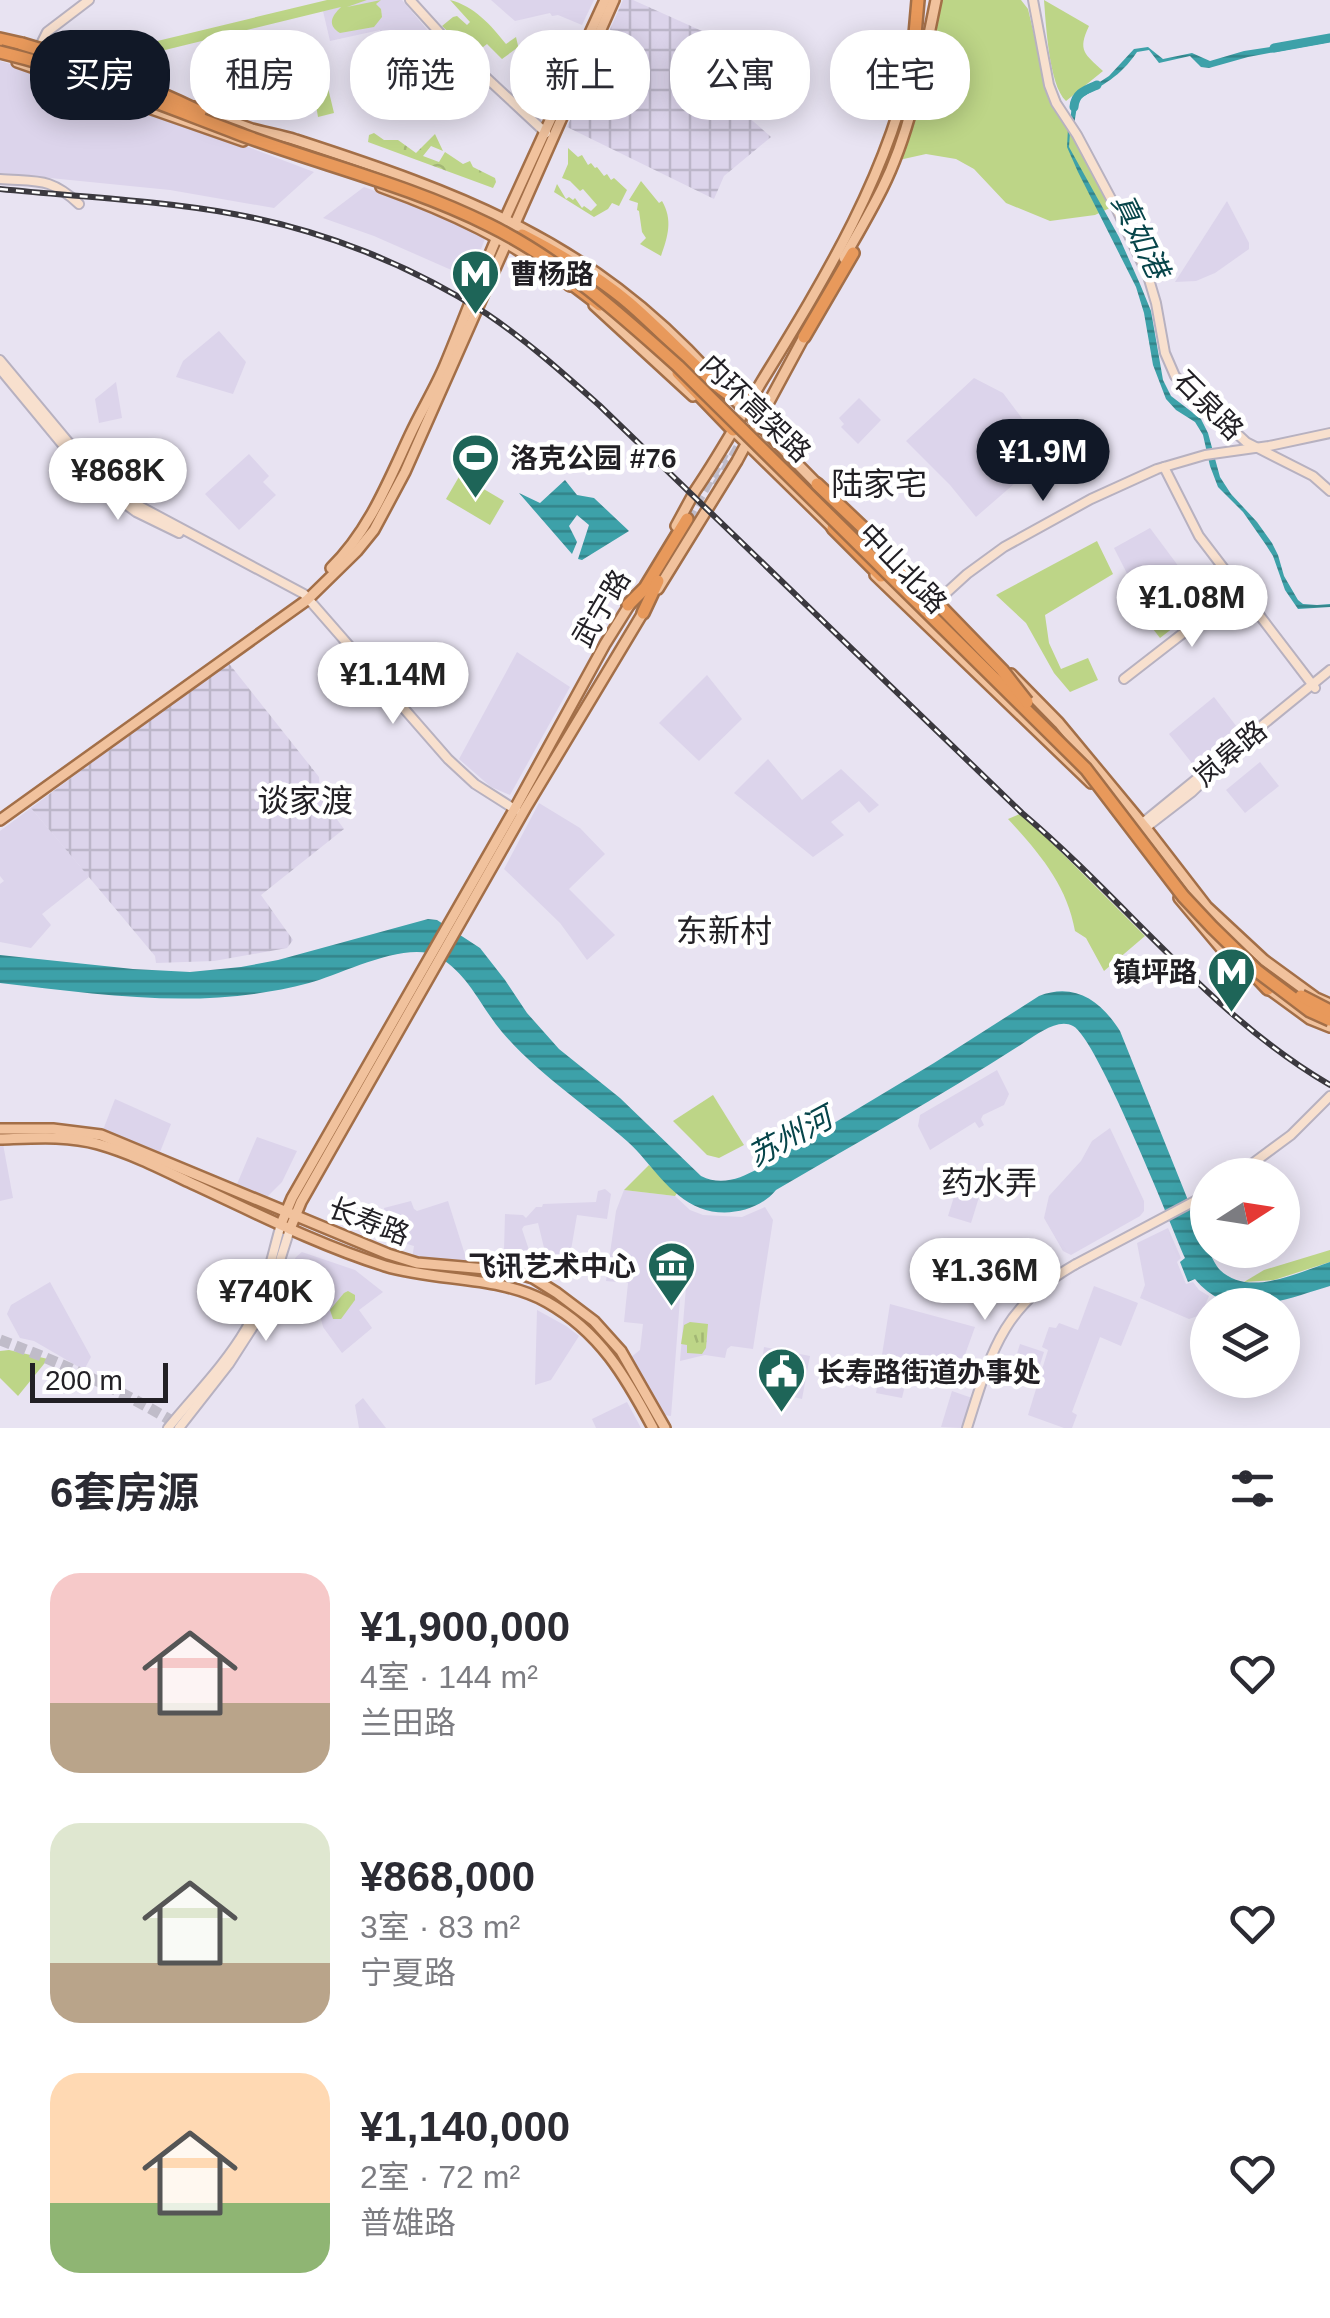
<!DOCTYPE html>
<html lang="zh">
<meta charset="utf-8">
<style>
:root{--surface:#fff;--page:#f2f2f3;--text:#2b2b33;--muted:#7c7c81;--accent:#111827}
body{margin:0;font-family:Arial,"Noto Sans SC",sans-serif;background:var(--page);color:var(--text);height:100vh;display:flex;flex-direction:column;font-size:38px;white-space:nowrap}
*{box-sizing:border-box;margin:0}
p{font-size:32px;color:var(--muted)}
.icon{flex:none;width:55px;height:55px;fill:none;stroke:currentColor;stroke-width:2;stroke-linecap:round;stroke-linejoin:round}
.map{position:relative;height:1428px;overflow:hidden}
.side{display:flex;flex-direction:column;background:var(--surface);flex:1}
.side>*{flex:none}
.banner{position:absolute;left:30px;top:30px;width:1270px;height:90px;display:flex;gap:20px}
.needle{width:65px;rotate:78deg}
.tools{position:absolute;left:1190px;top:1158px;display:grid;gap:20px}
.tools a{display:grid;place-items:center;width:110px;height:110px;border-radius:50%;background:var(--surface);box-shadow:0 5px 25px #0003;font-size:50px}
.scale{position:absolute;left:30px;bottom:25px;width:138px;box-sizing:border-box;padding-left:10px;border:5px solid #222025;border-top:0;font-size:28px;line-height:35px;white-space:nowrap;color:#222025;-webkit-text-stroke:8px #fff;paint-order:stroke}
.price{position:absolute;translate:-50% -85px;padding:0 22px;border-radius:35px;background:#fff;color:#222;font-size:32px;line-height:65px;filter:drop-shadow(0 2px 5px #0008)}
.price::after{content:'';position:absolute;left:50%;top:60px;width:30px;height:22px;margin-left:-15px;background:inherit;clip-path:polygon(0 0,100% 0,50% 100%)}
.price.active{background:var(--accent);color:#fff}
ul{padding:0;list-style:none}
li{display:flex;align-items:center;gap:30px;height:250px;padding:0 50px}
li span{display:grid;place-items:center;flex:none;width:280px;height:200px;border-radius:30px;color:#555}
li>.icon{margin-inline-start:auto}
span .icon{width:120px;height:120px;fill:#fffc;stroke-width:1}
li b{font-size:42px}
h2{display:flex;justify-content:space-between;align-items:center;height:120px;padding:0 50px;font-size:42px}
.chip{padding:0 35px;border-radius:40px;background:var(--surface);box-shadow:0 5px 25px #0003;font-size:35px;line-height:90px}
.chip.active{background:var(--accent);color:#fff}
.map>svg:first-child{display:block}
</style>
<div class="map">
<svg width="1330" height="1428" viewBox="0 0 1330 1428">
<defs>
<pattern id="industrial-grid" width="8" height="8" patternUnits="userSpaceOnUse" patternTransform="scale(2.5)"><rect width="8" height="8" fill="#dcd4eb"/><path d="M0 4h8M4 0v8" fill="none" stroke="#bcb6c9"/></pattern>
<pattern id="grass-tufts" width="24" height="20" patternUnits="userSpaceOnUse" patternTransform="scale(2.5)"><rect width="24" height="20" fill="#bdd587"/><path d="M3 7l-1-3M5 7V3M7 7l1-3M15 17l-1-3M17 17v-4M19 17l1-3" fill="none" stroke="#a2b774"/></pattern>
<pattern id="forest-crowns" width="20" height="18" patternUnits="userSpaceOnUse" patternTransform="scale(2.5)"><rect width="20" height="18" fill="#bdd587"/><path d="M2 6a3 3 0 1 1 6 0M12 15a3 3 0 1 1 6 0" fill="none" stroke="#a2b774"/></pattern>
<pattern id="water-rules" width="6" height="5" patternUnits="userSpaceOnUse" patternTransform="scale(2.5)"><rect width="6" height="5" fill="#3da1a9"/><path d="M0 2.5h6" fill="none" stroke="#338389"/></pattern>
</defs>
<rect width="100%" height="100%" fill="#e8e3f2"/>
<g fill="#dcd4eb">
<polygon points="367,0 402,0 441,46 399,90 392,84 380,30 330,41 323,11"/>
<polygon points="491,0 594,0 582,25 558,15 552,16 550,13 515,21"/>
<polygon points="0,61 31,70 243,145 314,172 274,208 170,190 0,173"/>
<polygon points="364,187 455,220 486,236 472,273 465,276 374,236 323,218"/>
<polygon points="1227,201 1249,243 1249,249 1215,273 1196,281 1175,282"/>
<polygon points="219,331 246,362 233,394 176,377 183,361"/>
<polygon points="974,378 1003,393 1043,446 1024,462 1030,470 976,517 950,485 906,441"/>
<polygon points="116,382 122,418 99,423 95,399"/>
<polygon points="859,398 881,420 858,444 841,427 844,424 839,418"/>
<polygon points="249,454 269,476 263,482 276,495 239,530 205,494"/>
<polygon points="1150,528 1179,567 1137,593 1114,548"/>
<polygon points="517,652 570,687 510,795 491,787 459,759"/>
<polygon points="707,675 742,719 699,761 659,723"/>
<polygon points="1214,697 1240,731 1195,767 1169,734"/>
<polygon points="768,759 802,800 841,769 879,805 869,813 859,801 831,822 844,835 813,857 734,793"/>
<polygon points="1260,762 1279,786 1245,813 1226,790"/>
<polygon points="539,803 580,828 605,854 569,889 615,935 587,960 560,923 504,869"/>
<polygon points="31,808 89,877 42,914 51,925 31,948 0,942 0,884 4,881 0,876 0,831"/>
<polygon points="997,1070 1009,1094 1004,1105 983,1115 981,1119 984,1125 979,1128 975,1122 930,1150 918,1126 920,1115"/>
<polygon points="115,1099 171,1124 160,1152 103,1130"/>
<polygon points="1110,1128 1144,1201 1144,1211 1140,1216 1071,1255 1063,1251 1044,1218 1049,1196 1081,1161 1092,1141"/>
<polygon points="257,1137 297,1151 282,1182 267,1197 237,1184"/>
<polygon points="0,1144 3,1144 13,1198 0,1201"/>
<polygon points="957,1187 980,1194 971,1223 948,1216"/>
<polygon points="605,1189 611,1194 607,1219 577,1215 570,1256 547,1260 538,1223 524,1226 522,1229 531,1256 529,1257 531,1273 507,1266 509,1256 504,1250 505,1214 523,1215 526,1218 536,1207 542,1207 543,1204 596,1202 598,1191"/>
<polygon points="624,1190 675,1196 690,1210 703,1215 742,1217 765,1207 773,1220 753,1349 731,1346 727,1349 725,1358 705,1355 680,1361 686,1287 681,1286 671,1416 663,1415 631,1357 640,1350 643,1324 624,1322 628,1283 606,1281 616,1211"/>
<polygon points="411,1201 414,1209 417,1211 448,1201 467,1261 465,1264 412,1259 414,1246 393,1240 384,1208"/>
<polygon points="1168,1228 1181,1258 1177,1262 1186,1284 1193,1282 1199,1290 1209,1296 1201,1315 1189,1319 1140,1298 1145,1285 1137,1243"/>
<polygon points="302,1252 355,1270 383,1292 359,1310 372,1328 342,1353 323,1327 320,1315 281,1312 269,1307 296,1257"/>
<polygon points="50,1282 91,1357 84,1370 34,1341 20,1338 7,1314 11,1305"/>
<polygon points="1094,1286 1138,1303 1121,1346 1100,1337 1072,1412 1077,1415 1072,1428 1064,1428 1028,1415 1048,1350 1042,1347 1049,1327 1056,1328 1059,1323 1078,1330"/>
<polygon points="890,1304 975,1327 953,1388 907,1377 902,1398 876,1393"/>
<polygon points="537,1310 566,1326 579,1336 551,1380 535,1385"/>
<polygon points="1020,1344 1044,1352 1038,1371 1014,1363"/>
<polygon points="764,1347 810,1356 802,1399 776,1393 771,1376 760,1373"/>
<polygon points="952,1391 972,1398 962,1428 941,1427"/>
<polygon points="363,1398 386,1428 359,1428 355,1405"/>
<polygon points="627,1402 641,1428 596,1428 592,1419"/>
</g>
<g fill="url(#industrial-grid)">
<polygon points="623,0 633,0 762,58 737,107 771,137 724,176 714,199 567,127"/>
<polygon points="227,661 319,777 320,796 344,829 261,895 293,940 287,948 214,961 156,963 155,956 31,808"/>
</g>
<polygon fill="url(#grass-tufts)" points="690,1322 708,1324 706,1348 702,1354 687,1353 687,1345 681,1344 684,1325"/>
<polygon fill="url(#forest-crowns)" points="374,133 384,140 398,140 416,153 435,134 443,151 431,146 423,156 439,162 445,152 463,164 470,161 473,167 495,178 496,182 493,188 368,142 369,135"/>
<g fill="#bdd587">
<path d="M327,0h40l-20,7 34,-7 -5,4 5,5 1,8 -8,10 -34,6c-15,-9 -6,-19 1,-26l-225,55 -21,-6z"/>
<path d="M450,0c24,6 41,25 56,44l10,-7 3,13 -2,-2 -15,11 -15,-15 -9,7 -3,6 -33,-31 11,-9 4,-1 10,9 3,-3z"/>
<polygon points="941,0 1021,0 1028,9 1048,94 1112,207 1095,215 1050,221 1006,203 974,169 956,159 926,154 899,160"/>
<path d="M1044,0l45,26c-12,25 -4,28 14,45l-37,30c-17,-16 -20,-76 -22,-101z"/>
<polygon points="322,63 334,113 318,117 311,75 319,73 318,65"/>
<polygon points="568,148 578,157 582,155 588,165 591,163 595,168 597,167 604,176 607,174 611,180 614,178 627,190 619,206 612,203 608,209 594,217 554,192 557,184 566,199 569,197 573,200 575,198 582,208 584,206 591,211 597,205 583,189 580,191 570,181 562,178 568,164"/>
<path d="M641,181l18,22 3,-2c11,19 6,35 -1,55l-21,-12 6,-6 -4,-6 -3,-21 -2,-1 1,-7 -9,-3z"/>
<polygon points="460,475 504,501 490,525 446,499"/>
<polygon points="1097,541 1113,574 1045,615 1049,643 1061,669 1088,658 1098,680 1070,692 1054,673 1026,623 996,595"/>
<polygon points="1209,571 1219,586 1209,600 1160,638 1136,607 1183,575 1196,578"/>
<path d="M1022,813l123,123 -41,35 -18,-33 -11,-7c-8,-46 -36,-78 -67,-112z"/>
<polygon points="713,1095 744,1145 719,1158 707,1155 673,1121"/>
<polygon points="649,1165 677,1193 675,1196 624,1190"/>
<polygon points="1330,1250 1330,1262 1274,1280 1244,1282 1264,1270"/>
<polygon points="348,1291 355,1295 355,1300 341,1319 333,1319 330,1310 344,1293"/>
<polygon points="9,1350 48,1359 18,1396 0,1378 0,1351"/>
</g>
<g fill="url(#water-rules)">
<path d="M1330,38v4l-82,15 -39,11 -8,-1 -11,-11 -31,7 -10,-13 -12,2c-18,26 -32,31 -59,48l-4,25c-6,-9 -2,-17 1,-27l34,-22 25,-27 14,-2 15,12 29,-6 18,8 34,-10z"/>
<polygon points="1068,128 1070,132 1069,147 1119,237 1140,284 1151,311 1163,380 1171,396 1201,419 1208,433 1220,477 1231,494 1257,522 1272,543 1278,555 1284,576 1298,600 1303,604 1317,605 1330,604 1330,607 1298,609 1285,590 1273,556 1266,545 1243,512 1218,487 1210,466 1203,435 1195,422 1176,410 1166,399 1153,365 1144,313 1136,287 1078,172 1067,147"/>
<polygon points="565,480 577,495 594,498 629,531 582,560 578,559 589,525 577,515 569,526 577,542 572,554 519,493 540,503"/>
<path d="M428,919l9,1 43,28 25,32 22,33 32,36 61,49 81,78c20,10 39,3 58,-8l175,-105 105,-67c36,-14 62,5 81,35l88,219c3,5 7,15 12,20 29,28 79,2 110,-8v24c-45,13 -98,38 -135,-7l-7,3 -8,-20 5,-4c-15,-35 -88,-220 -112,-232 -15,-8 -35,8 -48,16 -81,52 -165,99 -249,148 -17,21 -51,28 -76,18 -31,-12 -49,-45 -72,-66 -41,-36 -90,-68 -126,-110 -21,-25 -33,-57 -63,-75 -31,-18 -97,17 -130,26 -106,28 -203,12 -309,0v-28l133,14 57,3 51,-5 37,-7z"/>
</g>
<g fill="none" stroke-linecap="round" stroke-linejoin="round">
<g stroke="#3da1a9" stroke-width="9">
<polyline points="1274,48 1330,38"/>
<path d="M1074,107c1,-14 11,-17 23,-22"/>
</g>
<g stroke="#c0bcc9" stroke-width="11" stroke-dasharray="11 5.5" stroke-linecap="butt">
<polyline points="717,486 747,433"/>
<polyline points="687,519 724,453"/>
<path d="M0,1340c68,25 122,51 184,88"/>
</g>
<defs>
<g id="secondary">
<polyline points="410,0 449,43 546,133"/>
<polyline points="1033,0 1049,85 1056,103 1077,135 1117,210 1148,276 1156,303 1165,353 1175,376 1246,442 1313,476 1330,491"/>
<polyline points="40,46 47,32 89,0"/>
<path d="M0,179c38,3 50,-2 79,25"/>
<polyline points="0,360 90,468 130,501 304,594 448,759 475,784 516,810"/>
<polyline points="0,369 90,478 136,512 179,533"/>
<polyline points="1164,467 1199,536 1315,688"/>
<polyline points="933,605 967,574 1004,547 1091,499 1157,469 1205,455 1269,446 1330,433"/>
<polyline points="1124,679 1240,589"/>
<polyline points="1140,825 1330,670"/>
<polyline points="1144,829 1192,792 1221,764"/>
<polyline points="1237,1175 1291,1135 1330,1096"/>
<path d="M168,1428c26,-32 57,-63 78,-99 18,-32 25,-70 35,-105"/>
<polyline points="179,1428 229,1364 265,1308 290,1229"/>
<path d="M967,1428c24,-76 35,-122 109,-164"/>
</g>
<g id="primary">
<polyline points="17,62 243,141"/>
<path d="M194,107c19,7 38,15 58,22 14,4 30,6 44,11 166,54 294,101 414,233"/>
<path d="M381,187c69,25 130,53 189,99"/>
<polyline points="504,221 605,0"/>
<path d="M844,258c13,-23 26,-45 38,-69 29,-58 41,-126 54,-189"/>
<polyline points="594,305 693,396"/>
<polyline points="727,392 821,488"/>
<polyline points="732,429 835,530"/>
<path d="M676,526l19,-35c24,-35 45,-73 67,-110 62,-101 130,-212 152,-331"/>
<path d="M331,568c38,-37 57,-86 79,-133 11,-24 25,-46 35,-70 18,-43 34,-87 53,-130"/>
<polyline points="875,575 1091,783"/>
<polyline points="658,589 737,461 805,335"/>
<polyline points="1011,674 1059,723 1146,828 1207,907 1264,960 1316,998 1330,1004"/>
<polyline points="0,820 307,600 357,551 374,530 405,472 614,0"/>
<polyline points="1179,898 1221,948 1253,978"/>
<polyline points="1266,987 1310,1019 1330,1027"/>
<polyline points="0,1129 53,1129 101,1135 388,1254 417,1263 509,1271 533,1278 557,1293 594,1321 621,1351 665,1428"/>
<path d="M0,1139c32,-1 67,-4 98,5 32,9 62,24 91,38 65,30 129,63 196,84 53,16 113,9 162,36 53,30 79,75 106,126"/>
<polyline points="281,1224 292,1198 514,810 605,644 630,604"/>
<polyline points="290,1229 301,1202 525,809 644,611"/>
</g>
<g id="highway">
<polyline points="0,39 22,44"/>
<polyline points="913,57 918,0"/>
<path d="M522,235c37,19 74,40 107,68 29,25 57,55 86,81l16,12"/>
<polyline points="567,280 600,305"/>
<polyline points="804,337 853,253"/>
<polyline points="678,373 733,430"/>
<polyline points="817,484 875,539"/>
<polyline points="833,528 881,576"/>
<polyline points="628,605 645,588 687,519"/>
<polyline points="643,613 658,581"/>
<polyline points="1251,971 1268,989"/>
</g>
</defs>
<use href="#secondary" stroke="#b7b1c0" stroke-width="12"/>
<use href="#primary" stroke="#a36f48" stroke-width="14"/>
<use href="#highway" stroke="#a36f48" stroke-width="16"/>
<use href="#secondary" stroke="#f8e0ce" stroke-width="8"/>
<use href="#primary" stroke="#f1c29d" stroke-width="9"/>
<use href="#highway" stroke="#e8995b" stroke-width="11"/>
<defs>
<path id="rail" d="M0,189c78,8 157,11 234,25 89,16 177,51 253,100 40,27 76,59 112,91l423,408c105,89 188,202 308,272"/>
</defs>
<use href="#rail" stroke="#3b393f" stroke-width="6"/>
<use href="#rail" stroke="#fff" stroke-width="2.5" stroke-dasharray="8" stroke-linecap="butt"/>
<defs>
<polyline id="secondary-bridge" points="1076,1264 1208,1194"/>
<g id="highway-bridge">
<path d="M22,44c62,18 121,40 178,68"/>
<path d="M0,52c84,20 165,54 245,84 82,30 166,50 244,89 71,35 130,88 189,141l408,403 97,127 29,31 45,44 53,40 20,9"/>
<polyline points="875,539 1002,670 1027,702"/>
<polyline points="1301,996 1330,1011"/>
</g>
</defs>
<use href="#secondary-bridge" stroke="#b7b1c0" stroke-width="12" stroke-linecap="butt"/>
<use href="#highway-bridge" stroke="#a36f48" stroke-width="16" stroke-linecap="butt"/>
<use href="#secondary-bridge" stroke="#f8e0ce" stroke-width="8"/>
<use href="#highway-bridge" stroke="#e8995b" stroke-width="11"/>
</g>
<defs>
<symbol id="metro-pin" viewBox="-11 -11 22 30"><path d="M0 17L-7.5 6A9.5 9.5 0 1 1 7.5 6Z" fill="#1e6558" stroke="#fff"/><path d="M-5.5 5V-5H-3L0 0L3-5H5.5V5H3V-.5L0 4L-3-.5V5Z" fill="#fff"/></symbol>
<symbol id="stadium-pin" viewBox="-11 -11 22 30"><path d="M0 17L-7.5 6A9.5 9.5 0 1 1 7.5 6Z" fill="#1e6558" stroke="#fff"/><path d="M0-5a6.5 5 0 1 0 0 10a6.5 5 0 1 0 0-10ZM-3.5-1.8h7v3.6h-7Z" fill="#fff"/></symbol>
<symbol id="museum-pin" viewBox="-11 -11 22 30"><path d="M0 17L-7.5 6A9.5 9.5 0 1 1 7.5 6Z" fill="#1e6558" stroke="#fff"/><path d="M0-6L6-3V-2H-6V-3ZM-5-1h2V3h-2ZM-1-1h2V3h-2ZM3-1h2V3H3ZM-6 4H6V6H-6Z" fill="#fff"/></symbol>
<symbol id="civic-pin" viewBox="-11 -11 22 30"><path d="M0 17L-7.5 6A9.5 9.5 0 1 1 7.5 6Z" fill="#1e6558" stroke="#fff"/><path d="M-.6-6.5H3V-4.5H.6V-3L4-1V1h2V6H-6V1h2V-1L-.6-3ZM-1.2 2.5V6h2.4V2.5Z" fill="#fff"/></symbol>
</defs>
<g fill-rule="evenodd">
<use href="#metro-pin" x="448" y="246" width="55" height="75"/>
<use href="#stadium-pin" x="448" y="430" width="55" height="75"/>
<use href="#metro-pin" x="1204" y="944" width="55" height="75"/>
<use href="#museum-pin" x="644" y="1238" width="55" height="75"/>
<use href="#civic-pin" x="754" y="1344" width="55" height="75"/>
</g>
<g text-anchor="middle" stroke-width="9" stroke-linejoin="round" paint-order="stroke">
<g font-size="28" font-weight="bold" fill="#222025" stroke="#fff" text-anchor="start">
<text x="510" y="284">曹杨路</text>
<text x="510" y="468">洛克公园 #76</text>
<text x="1197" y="982" text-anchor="end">镇坪路</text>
<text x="636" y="1276" text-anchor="end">飞讯艺术中心</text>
<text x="817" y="1382">长寿路街道办事处</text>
</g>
<g font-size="28" fill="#222025" stroke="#fff">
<text transform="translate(1209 405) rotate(45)" y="10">石泉路</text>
<text transform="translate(756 408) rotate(44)" y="10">内环高架路</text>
<text transform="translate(903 568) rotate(46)" y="10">中山北路</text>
<text transform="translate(601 608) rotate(-59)" y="10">武宁路</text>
<text transform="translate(1230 753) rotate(-40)" y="10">岚皋路</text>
<text transform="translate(369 1221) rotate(21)" y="10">长寿路</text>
</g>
<g font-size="30" font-style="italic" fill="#07454a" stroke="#fff">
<text transform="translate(1140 236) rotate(64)" y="10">真如港</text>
<text transform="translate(790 1137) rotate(-28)" y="10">苏州河</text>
</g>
<g font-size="32" fill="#222025" stroke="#fff">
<text x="879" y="495">陆家宅</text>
<text x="305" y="812">谈家渡</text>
<text x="724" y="942">东新村</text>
<text x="989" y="1194">药水弄</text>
</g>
</g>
</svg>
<div class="tools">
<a><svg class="needle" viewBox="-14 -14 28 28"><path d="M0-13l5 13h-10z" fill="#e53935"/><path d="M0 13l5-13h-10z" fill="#7c7c81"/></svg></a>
<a><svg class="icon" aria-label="layers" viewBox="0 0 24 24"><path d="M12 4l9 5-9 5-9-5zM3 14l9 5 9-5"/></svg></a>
</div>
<div class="scale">200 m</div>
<b class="price active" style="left:1043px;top:504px">¥1.9M</b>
<b class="price" style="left:118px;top:523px">¥868K</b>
<b class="price" style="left:1192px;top:650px">¥1.08M</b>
<b class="price" style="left:393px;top:727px">¥1.14M</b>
<b class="price" style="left:985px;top:1323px">¥1.36M</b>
<b class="price" style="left:266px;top:1344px">¥740K</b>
<div class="banner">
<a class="chip active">买房</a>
<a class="chip">租房</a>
<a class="chip">筛选</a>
<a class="chip">新上</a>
<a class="chip">公寓</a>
<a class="chip">住宅</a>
</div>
</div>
<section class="side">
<h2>6套房源<svg class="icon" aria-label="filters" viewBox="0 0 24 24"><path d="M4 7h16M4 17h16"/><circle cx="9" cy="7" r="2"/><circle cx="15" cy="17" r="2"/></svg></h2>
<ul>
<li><span style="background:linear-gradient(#f6c9c9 65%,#b9a48a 0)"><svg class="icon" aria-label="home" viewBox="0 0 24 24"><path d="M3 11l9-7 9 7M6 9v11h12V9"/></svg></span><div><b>¥1,900,000</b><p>4室 · 144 m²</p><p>兰田路</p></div><svg class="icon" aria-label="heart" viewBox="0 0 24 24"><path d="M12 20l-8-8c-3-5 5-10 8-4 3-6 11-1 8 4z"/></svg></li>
<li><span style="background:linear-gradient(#dfe7d0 70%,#b9a48a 0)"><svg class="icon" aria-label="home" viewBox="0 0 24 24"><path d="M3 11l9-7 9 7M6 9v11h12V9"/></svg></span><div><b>¥868,000</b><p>3室 · 83 m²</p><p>宁夏路</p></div><svg class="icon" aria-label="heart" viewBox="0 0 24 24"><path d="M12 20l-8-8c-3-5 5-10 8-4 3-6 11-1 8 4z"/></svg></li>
<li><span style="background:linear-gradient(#ffd9b3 65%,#8fb573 0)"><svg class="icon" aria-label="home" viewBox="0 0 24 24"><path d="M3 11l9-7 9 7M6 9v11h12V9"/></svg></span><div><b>¥1,140,000</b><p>2室 · 72 m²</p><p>普雄路</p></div><svg class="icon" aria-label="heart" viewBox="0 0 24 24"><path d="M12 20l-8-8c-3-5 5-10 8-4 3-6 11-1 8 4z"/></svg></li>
</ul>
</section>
